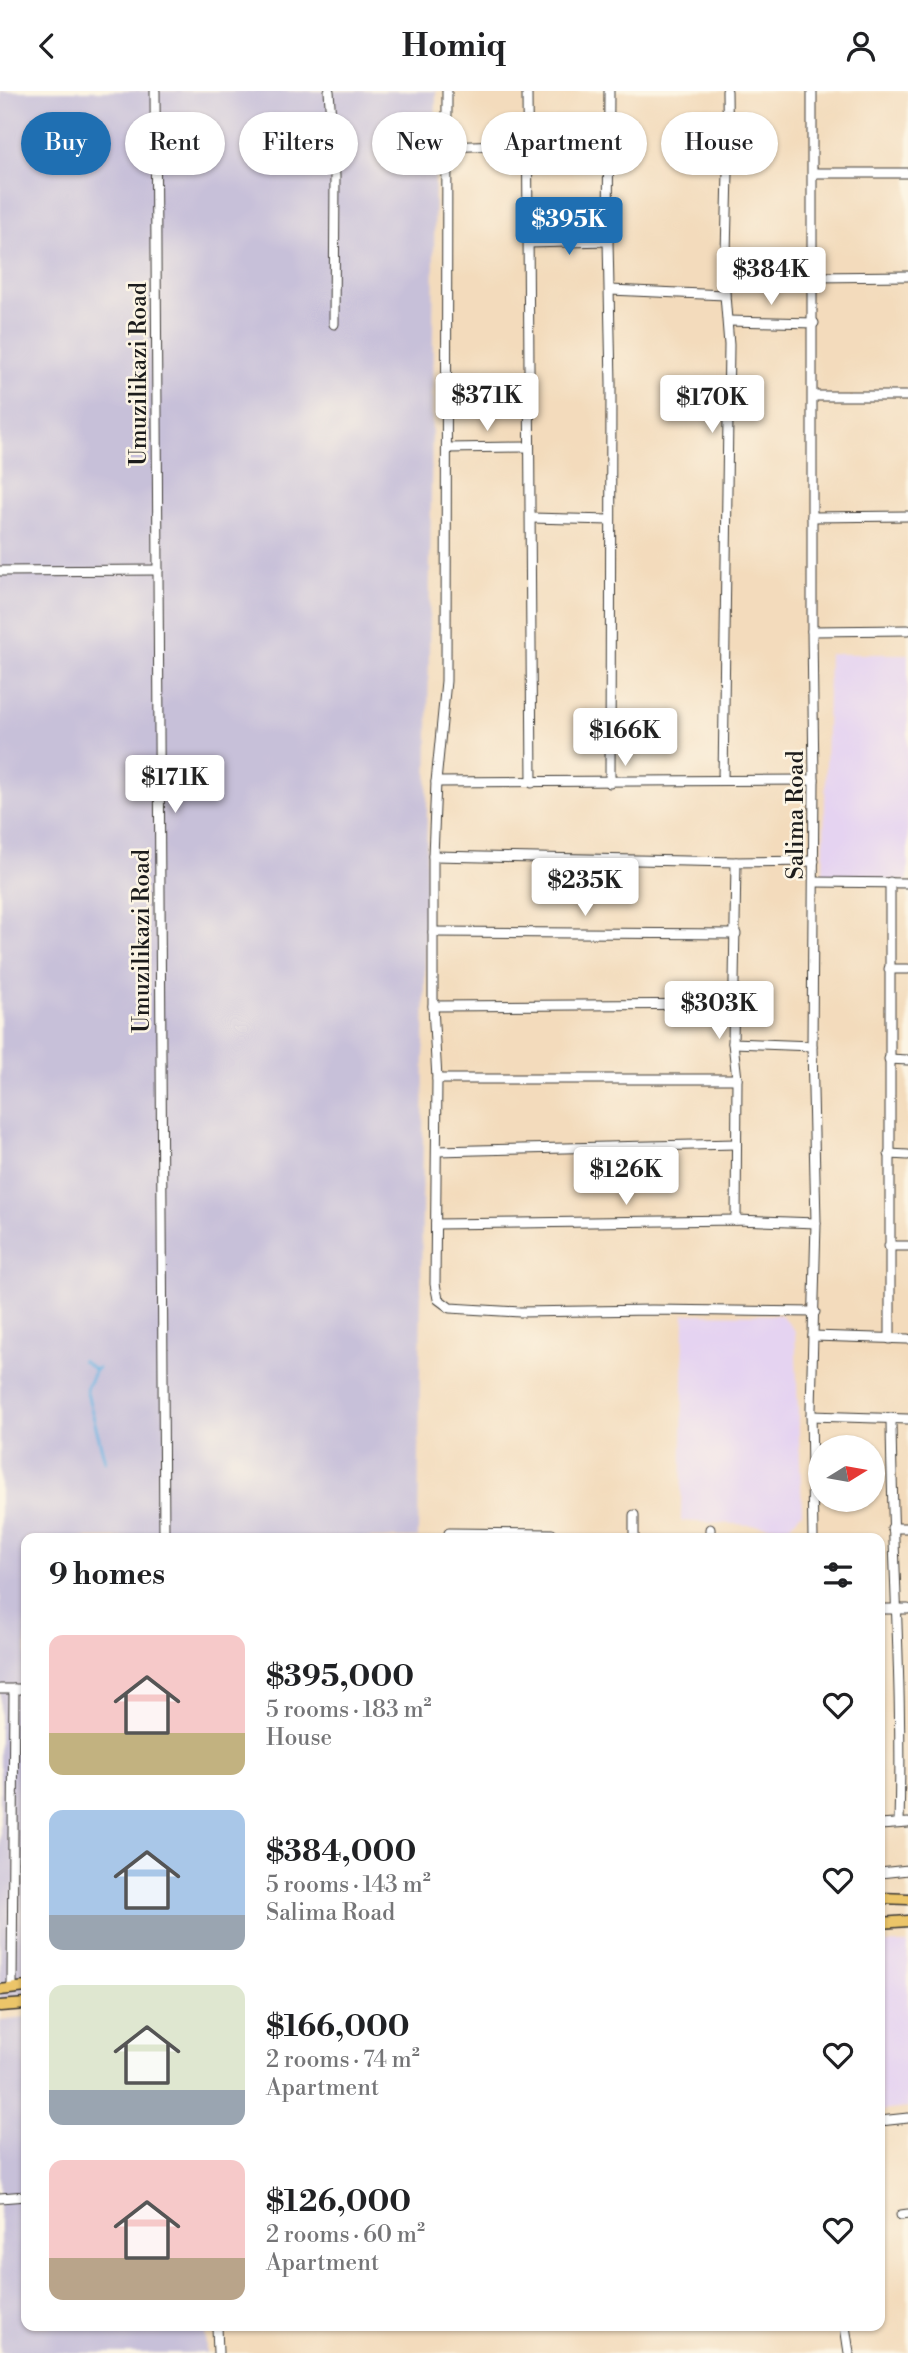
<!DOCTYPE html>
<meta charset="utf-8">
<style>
:root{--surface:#fff;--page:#f6f6f6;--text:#202124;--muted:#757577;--accent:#1f6fb2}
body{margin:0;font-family:"Libre Bodoni",serif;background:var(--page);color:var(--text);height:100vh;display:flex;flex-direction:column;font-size:26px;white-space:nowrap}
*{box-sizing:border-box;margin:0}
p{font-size:23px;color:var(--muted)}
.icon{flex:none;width:38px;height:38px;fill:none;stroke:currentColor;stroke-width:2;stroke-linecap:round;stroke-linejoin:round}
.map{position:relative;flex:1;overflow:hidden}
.side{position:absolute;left:21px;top:1442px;width:864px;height:798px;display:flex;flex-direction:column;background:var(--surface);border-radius:14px;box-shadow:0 2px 5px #0004}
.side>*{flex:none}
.guide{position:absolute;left:21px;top:21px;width:866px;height:63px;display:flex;gap:14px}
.needle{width:46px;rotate:79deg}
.controls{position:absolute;left:808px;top:1344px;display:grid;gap:14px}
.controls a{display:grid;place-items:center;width:77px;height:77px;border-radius:50%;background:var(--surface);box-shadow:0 2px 5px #0004;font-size:35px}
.price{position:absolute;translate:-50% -60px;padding:0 16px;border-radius:7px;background:#fff;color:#222;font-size:23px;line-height:46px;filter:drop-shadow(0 2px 4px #0008)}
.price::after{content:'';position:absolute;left:50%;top:42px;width:21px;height:16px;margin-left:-10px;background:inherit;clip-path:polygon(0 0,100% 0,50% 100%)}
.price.active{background:var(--accent);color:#fff}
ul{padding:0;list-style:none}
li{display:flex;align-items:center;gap:21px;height:175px;padding:0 28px}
li span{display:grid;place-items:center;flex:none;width:196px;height:140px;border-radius:14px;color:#555}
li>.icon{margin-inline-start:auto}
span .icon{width:84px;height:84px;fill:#fffc;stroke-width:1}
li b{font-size:30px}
h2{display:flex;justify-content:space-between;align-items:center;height:84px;padding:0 28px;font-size:30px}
.pill{padding:0 24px;border-radius:32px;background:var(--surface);box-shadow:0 2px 5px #0004;font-size:24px;line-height:63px}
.pill.active{background:var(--accent);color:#fff}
header{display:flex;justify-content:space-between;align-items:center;height:91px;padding:0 28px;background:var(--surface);font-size:32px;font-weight:700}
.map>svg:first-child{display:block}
</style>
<header><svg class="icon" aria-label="back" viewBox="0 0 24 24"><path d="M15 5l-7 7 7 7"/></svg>Homiq<svg class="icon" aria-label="person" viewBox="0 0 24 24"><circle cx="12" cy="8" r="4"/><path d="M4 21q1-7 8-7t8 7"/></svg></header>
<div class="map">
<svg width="908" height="2262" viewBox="0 0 908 2262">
<rect width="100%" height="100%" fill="#fcf5e5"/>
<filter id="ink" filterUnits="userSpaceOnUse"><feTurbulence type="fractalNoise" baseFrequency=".0143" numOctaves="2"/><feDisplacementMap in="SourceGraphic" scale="14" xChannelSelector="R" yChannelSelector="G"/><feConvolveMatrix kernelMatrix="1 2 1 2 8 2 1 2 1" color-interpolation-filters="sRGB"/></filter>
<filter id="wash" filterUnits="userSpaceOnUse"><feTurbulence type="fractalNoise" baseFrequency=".00686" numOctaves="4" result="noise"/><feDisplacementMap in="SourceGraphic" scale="28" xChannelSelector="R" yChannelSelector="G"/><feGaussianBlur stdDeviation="1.57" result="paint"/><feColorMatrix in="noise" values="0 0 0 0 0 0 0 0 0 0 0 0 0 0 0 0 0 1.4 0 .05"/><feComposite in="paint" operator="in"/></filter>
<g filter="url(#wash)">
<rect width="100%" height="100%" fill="#f3dbbc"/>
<g fill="#e5d3f1">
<polygon points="829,563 908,563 908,790 823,787"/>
<polygon points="684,1223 781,1224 795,1240 802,1421 788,1436 681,1430"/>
<polygon points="880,1853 908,1853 908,2017 880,2020"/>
</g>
<g fill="#c7c0d9">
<polygon points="0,0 436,0 418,1447 26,1447 26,1910 0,1913"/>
<polygon points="26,1926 26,2235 205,2235 206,2262 0,2262 0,1929"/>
</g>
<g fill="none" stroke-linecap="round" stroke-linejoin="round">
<g stroke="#69b6e3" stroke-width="2.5">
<polyline points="82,1269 95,1279"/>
<polyline points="98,1277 95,1279 86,1298 105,1370"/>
</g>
</g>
</g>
<g filter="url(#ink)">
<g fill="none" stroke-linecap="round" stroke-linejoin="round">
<defs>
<g id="minor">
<polyline points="155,0 164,1447"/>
<polyline points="329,0 335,85 334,233"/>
<polyline points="447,0 446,590 436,691 433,765 433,915 437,988 435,1193 438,1208 450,1217 520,1221 652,1219 815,1221"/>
<polyline points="527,0 532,692"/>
<polyline points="609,0 608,150 611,292 610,692"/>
<polyline points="812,0 812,540 814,689 812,955 816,1132 811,1318 813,1447"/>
<polyline points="447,56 528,53"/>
<polyline points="813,82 908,82"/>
<polyline points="529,152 608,150"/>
<polyline points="814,186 908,185"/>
<polyline points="610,199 725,204"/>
<polyline points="728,230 814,232"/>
<polyline points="813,305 908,305"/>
<polyline points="447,357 528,356"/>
<polyline points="812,426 908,425"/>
<polyline points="531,427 610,429"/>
<polyline points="0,480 158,479"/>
<polyline points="812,540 908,539"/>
<polyline points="723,689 729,254 725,204 728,81 727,0"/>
<polyline points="436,691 814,689"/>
<polyline points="433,765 736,771 814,770"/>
<polyline points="736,771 733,952 737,988 736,1129"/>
<polyline points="814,791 908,792"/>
<polyline points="890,791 890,1248"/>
<polyline points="433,841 736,843"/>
<polyline points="889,878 908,878"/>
<polyline points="433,915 734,913"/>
<polyline points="733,952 812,955"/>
<polyline points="889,968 908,969"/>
<polyline points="437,988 737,988"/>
<polyline points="437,1060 736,1053"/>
<polyline points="889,1063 908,1064"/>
<polyline points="436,1133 736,1129 816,1132"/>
<polyline points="889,1155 908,1155"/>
<polyline points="813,1245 908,1248"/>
<polyline points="811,1325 908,1328"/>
<path d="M891,1327c1,135 12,270 8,405"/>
<polyline points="892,1437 908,1437"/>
<polyline points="449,1442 552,1443"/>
<polyline points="634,1447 634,1424"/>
<polyline points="710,1447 710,1438"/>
<polyline points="880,1518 908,1518"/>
<polyline points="0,1598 26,1598"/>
<polyline points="880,1734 908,1732"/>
<polyline points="880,1782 908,1779"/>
<polyline points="12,1897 14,1598"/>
<polyline points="880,2030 908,2027"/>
<polyline points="0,2107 26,2105"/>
<polyline points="901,2124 908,2123"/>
<polyline points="217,2235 218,2262"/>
<polyline points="845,2235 849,2262"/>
</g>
<g id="major">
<polyline points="880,1807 908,1808"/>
<polyline points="880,1832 908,1830"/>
<polyline points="0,1899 26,1896"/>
<polyline points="0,1915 26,1913"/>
</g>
</defs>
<use href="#minor" stroke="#3c3934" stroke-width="11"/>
<use href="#major" stroke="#3c3934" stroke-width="13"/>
<use href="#minor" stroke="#fff" stroke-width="9"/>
<use href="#major" stroke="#ecc569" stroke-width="10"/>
</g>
</g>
<g text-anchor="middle" stroke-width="5" stroke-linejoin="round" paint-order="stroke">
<g font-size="23" fill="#1c1c1c" stroke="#fcf5e5">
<text transform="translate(138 283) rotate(-90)" y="8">Umuzilikazi Road</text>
<text transform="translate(795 724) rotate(-90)" y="8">Salima Road</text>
<text transform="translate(141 850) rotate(-90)" y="8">Umuzilikazi Road</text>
</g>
</g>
</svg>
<div class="controls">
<a><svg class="needle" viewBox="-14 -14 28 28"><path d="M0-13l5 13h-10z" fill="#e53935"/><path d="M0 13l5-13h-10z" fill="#757577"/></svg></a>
</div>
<b class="price active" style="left:569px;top:166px">$395K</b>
<b class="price" style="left:771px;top:216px">$384K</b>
<b class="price" style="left:487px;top:342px">$371K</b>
<b class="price" style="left:712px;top:344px">$170K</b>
<b class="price" style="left:625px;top:677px">$166K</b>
<b class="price" style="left:175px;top:724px">$171K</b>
<b class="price" style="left:585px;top:827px">$235K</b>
<b class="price" style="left:719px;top:950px">$303K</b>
<b class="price" style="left:626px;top:1116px">$126K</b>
<div class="guide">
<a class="pill active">Buy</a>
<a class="pill">Rent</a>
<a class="pill">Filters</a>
<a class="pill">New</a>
<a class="pill">Apartment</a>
<a class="pill">House</a>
</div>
<section class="side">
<h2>9 homes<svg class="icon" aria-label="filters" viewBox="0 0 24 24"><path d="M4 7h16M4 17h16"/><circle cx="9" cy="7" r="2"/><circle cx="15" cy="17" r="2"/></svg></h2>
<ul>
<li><span style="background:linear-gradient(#f6c9c9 70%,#c2b280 0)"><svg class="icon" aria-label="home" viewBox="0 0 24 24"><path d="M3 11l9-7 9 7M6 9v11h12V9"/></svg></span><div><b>$395,000</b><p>5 rooms · 183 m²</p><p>House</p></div><svg class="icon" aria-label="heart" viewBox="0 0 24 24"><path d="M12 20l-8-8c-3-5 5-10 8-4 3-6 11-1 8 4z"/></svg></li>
<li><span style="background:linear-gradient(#a9c7e8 75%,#9aa5b1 0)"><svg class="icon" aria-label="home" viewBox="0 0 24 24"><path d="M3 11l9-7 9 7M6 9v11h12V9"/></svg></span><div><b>$384,000</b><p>5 rooms · 143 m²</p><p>Salima Road</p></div><svg class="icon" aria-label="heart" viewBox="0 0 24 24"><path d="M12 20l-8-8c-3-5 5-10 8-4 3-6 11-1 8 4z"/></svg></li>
<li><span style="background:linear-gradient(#dfe7d0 75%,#9aa5b1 0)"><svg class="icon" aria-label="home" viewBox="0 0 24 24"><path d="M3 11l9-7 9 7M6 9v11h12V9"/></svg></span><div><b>$166,000</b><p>2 rooms · 74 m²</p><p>Apartment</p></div><svg class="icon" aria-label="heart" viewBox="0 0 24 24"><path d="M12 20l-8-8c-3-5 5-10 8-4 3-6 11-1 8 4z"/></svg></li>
<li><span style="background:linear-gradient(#f6c9c9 70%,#b9a48a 0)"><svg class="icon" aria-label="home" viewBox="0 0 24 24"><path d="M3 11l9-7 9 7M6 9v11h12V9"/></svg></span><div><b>$126,000</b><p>2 rooms · 60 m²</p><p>Apartment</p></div><svg class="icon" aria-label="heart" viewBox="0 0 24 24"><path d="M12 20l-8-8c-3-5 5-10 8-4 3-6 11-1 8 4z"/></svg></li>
</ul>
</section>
</div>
